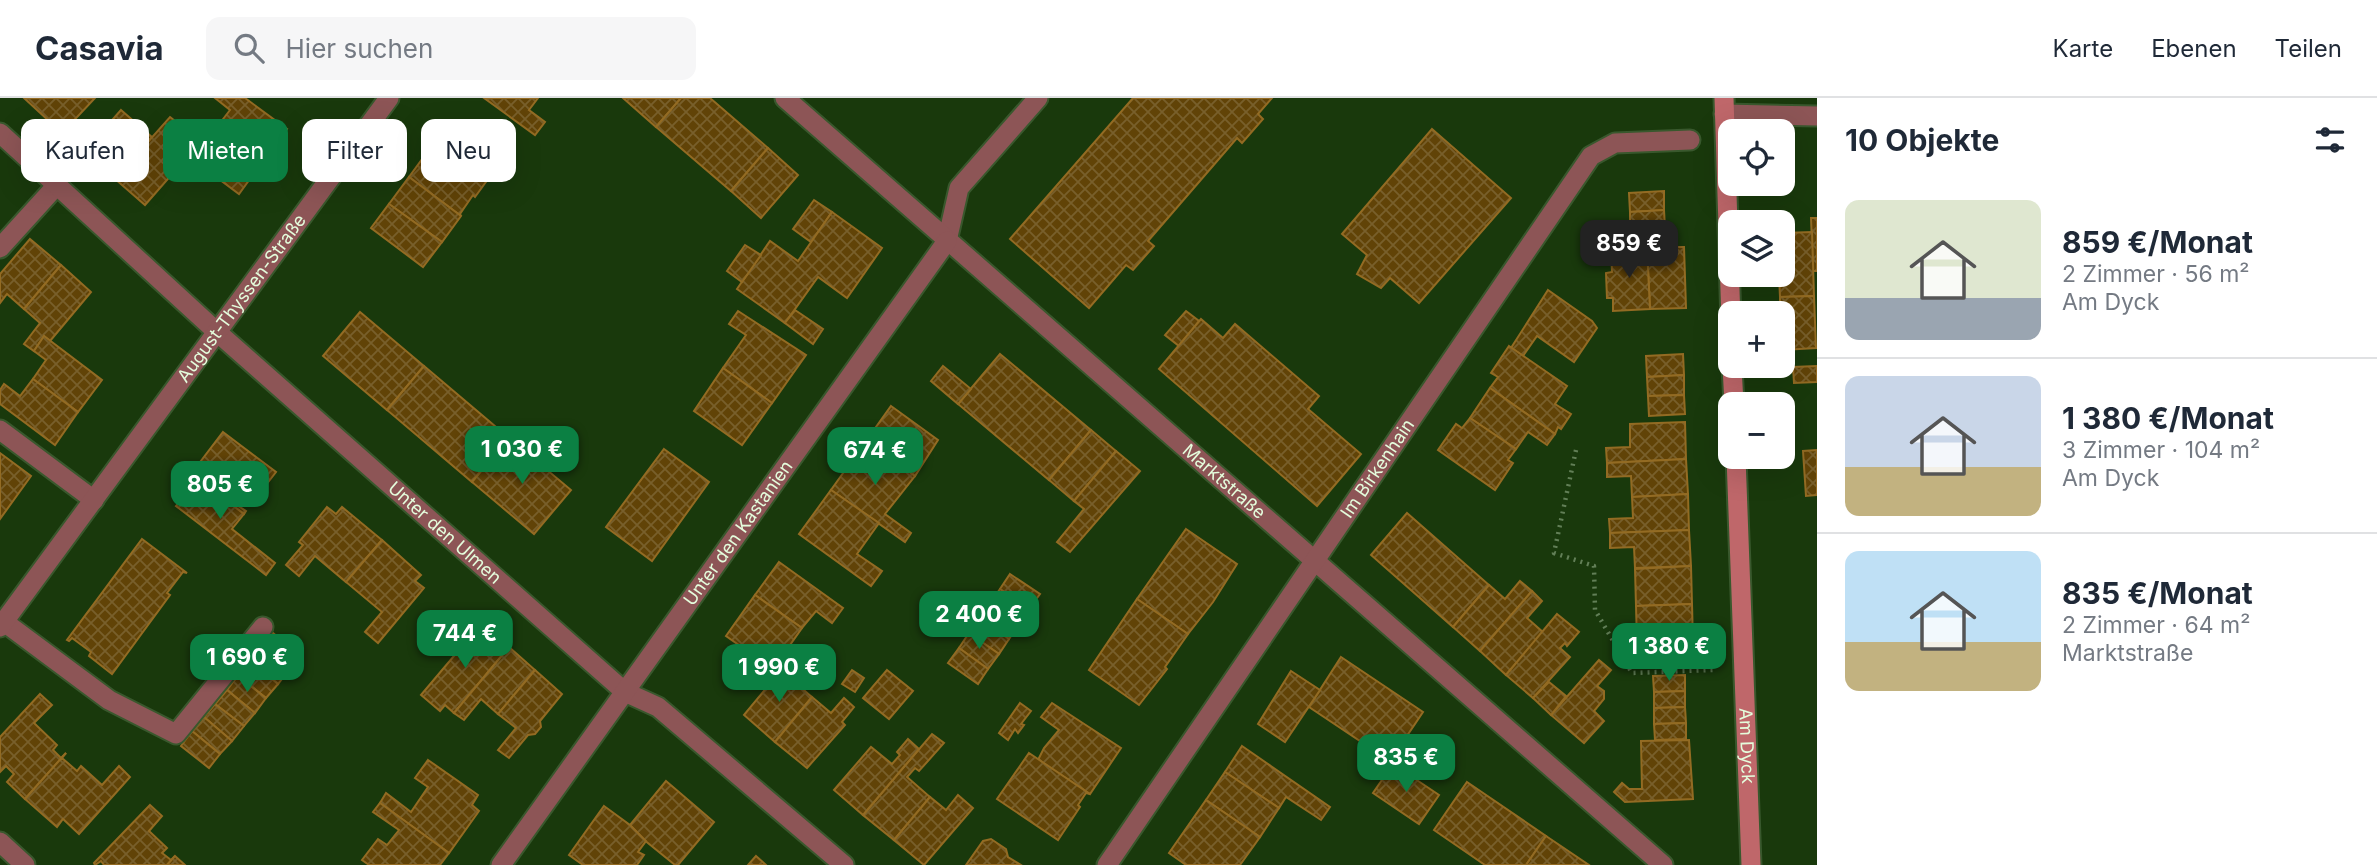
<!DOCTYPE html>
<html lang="de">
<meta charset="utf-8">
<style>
:root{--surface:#fff;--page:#f6f6f7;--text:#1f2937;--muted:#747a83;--line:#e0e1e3;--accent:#0b8043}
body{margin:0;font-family:Inter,sans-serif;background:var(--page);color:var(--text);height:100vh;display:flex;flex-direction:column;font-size:26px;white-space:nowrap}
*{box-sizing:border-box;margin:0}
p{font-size:23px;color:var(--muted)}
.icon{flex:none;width:38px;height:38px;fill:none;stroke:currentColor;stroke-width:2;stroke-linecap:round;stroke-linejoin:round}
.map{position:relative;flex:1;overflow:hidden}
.drawer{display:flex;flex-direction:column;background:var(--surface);width:560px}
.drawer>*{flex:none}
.hud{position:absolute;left:21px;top:21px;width:665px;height:63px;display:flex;gap:14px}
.buttons{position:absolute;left:1718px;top:21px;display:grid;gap:14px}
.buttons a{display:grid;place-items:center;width:77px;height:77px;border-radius:14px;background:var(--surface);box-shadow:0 7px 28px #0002;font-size:35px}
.price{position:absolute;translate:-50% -60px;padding:0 16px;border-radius:14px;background:var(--accent);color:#fff;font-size:23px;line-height:46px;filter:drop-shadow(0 2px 4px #0008)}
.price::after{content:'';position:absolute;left:50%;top:42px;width:21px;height:16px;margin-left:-10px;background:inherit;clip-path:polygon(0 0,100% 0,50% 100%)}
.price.selected{background:#222;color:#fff}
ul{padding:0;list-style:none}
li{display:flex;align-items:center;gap:21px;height:175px;padding:0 28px}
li+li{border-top:2px solid var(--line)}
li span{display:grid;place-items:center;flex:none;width:196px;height:140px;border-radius:14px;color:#555}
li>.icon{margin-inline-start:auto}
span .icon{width:84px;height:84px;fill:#fffc;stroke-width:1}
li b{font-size:30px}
h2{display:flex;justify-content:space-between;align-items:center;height:84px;padding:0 28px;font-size:30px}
.chip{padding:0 24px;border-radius:14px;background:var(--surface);box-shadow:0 7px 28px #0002;font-size:24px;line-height:63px}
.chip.selected{background:var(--accent);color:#fff}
header{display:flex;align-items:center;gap:42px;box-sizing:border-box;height:98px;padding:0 35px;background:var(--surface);border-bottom:2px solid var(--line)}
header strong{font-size:33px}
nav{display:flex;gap:38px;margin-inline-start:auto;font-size:24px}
.search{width:490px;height:63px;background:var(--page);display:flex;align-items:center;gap:18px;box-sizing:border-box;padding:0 24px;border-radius:14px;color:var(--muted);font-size:26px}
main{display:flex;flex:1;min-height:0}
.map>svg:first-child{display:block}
</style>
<header>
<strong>Casavia</strong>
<div class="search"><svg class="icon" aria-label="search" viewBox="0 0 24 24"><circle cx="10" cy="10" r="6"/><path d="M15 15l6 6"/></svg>Hier suchen</div>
<nav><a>Karte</a><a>Ebenen</a><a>Teilen</a></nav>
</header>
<main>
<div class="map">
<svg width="1817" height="767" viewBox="0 0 1817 767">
<defs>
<pattern id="building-cross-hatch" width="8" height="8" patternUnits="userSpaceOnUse" patternTransform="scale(1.75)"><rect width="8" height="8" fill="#614307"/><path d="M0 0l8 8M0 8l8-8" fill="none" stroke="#785f2b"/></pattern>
</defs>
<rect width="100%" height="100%" fill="#19390c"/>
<g fill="url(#building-cross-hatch)" stroke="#936b23" stroke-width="2">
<polygon points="24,0 95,0 62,35"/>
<polygon points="215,0 245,0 287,31 263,63 217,29 230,12"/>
<polygon points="484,0 538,0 529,12 545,24 535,37"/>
<polygon points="623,0 681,0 656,29"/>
<polygon points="681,0 710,0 768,50 731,93 656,29"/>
<polygon points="1133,0 1272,0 1258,16 1263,21 1242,45 1237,40 1148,143 1154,148 1133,172 1126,167 1089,210 1010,141"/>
<polygon points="121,12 152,39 115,81 84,54"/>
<polygon points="170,19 185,31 178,40 192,50 188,58 145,107 115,81"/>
<polygon points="447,27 499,66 475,99 473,97 460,116 461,118 409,79"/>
<polygon points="217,29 263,63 239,96 188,58 192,50 178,40 185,31 205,46"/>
<polygon points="1432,31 1511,100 1419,205 1390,180 1381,190 1357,176 1367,157 1342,136"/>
<polygon points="768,50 798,77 761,120 731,93"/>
<polygon points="409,79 461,118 442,144 389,106"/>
<polygon points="1664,93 1664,112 1630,114 1629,95"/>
<polygon points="814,102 832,114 811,144 793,131"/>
<polygon points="389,106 442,144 423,169 371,130"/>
<polygon points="1664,112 1665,130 1630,132 1630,114"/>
<polygon points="832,114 882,150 847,200 818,179 785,225 737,191 770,143 798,163"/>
<polygon points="1811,120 1817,120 1817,173 1813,173"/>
<polygon points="1665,130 1666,149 1631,150 1630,132"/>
<polygon points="1812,134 1814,198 1780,199 1779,177 1783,177 1783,135"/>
<polygon points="30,141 61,167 24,211 7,196 0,205 0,176"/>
<polygon points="745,147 761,157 742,184 727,173"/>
<polygon points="1666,149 1684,149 1686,210 1650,211 1647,150"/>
<polygon points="1631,150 1647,150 1650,211 1613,213 1613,200 1607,200 1606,175 1612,174 1611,151"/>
<polygon points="61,167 91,194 50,243 44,238 34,253 24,246 40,225 24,211"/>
<polygon points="1548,192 1592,223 1597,230 1574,264 1537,238 1523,258 1511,250"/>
<polygon points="1814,198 1816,250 1783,252 1783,215 1780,215 1780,199"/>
<polygon points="795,212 823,231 813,246 785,225"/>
<polygon points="738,213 806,257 772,305 723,270 746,237 729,226"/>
<polygon points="1186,213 1199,223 1179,248 1165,237"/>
<polygon points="360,214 424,268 387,312 323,258"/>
<polygon points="1201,221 1223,240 1235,226 1319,298 1308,311 1361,356 1317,408 1159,271"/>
<polygon points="44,238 102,282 78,314 33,281 46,262 34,253"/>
<polygon points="1509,248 1567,288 1555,306 1571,316 1561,331 1558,329 1555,336 1490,290 1498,279 1491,275"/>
<polygon points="1000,256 1091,332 1049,382 958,306"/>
<polygon points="1683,256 1684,277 1647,279 1646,258"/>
<polygon points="424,268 509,340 472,384 387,312"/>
<polygon points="943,268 971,291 958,306 931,283"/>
<polygon points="1817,268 1817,284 1794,285 1793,269"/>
<polygon points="723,270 772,305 742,347 694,313"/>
<polygon points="1684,277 1684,297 1648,298 1647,279"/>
<polygon points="33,281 78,314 55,347 0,306 0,292 4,286 20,298"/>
<polygon points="1490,290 1555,336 1547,347 1528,334 1516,351 1470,320"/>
<polygon points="1684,297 1685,316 1649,318 1648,298"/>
<polygon points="891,308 938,342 915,378 866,343"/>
<polygon points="1470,320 1516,351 1508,362 1513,365 1495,392 1438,352 1456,326 1462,330"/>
<polygon points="1685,324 1686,361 1607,365 1606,350 1630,349 1630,326"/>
<polygon points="1091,332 1116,353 1074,403 1049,382"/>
<polygon points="223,334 276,374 259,396 250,390 237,407 246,413 244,416 191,376"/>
<polygon points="509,340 571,392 534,436 472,384"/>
<polygon points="866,343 915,378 885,416 911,435 905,444 831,392"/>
<polygon points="664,351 709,384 652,463 606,429"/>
<polygon points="1817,352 1817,397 1806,398 1803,353"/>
<polygon points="1116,353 1140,373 1070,454 1057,444 1084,411 1074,403"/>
<polygon points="0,355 31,378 0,421"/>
<polygon points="1686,361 1688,396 1632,399 1631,378 1607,379 1607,365"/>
<polygon points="191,376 244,416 232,431 275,465 266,477 176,408 186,396 180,392"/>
<polygon points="831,392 879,425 857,456 882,473 871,488 799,436"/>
<polygon points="1688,396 1689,432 1610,435 1609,421 1633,420 1632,399"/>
<polygon points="327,409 336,416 342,409 382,442 346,484 315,458 299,478 286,467 303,447 299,444"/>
<polygon points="1407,415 1489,487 1453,529 1371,457"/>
<polygon points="1186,431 1237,466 1213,504 1188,536 1137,501"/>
<polygon points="1689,432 1691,468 1635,470 1634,449 1610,450 1610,435"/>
<polygon points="142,441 187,475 183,474 167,495 170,497 112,576 89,558 91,554 72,540 69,543 67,542"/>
<polygon points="382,442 421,477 415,483 424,490 378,545 365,534 382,514 346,484"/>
<polygon points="779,464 843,510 832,525 816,513 802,530 755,497"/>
<polygon points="1691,468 1692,506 1636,508 1635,471"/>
<polygon points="1010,476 1040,496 1029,511 1000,491"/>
<polygon points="1520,483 1532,493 1480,553 1453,529 1489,487 1505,501"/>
<polygon points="1000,491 1029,511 1019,526 989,506"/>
<polygon points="1532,493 1542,503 1527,520 1543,534 1506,577 1480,553"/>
<polygon points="755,497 802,530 773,571 726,538"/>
<polygon points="1137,501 1188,536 1165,569 1167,571 1139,607 1089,572"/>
<polygon points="989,506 1019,526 1009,541 979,520"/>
<polygon points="1692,506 1693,544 1637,546 1636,508"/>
<polygon points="1557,516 1579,534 1567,548 1565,545 1560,550 1570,559 1533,600 1506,577"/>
<polygon points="979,520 1009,541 999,556 969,535"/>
<polygon points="481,526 509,549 454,615 445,607 440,613 421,597"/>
<polygon points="273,535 301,558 289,572 261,549"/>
<polygon points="969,535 999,556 988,571 959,550"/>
<polygon points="261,549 289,572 278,586 250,563"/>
<polygon points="509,549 535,572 498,616 481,601 464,622 454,615"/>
<polygon points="959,550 988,571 978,586 948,565"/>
<polygon points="1341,559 1423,614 1390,663 1309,609"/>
<polygon points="1599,562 1611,572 1597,588 1604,593 1604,601 1594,613 1604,623 1584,645 1551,617"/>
<polygon points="250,563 278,586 266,600 238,578"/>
<polygon points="786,566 803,580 797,586 812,599 775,644 744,617"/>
<polygon points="535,572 562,596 540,623 541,629 535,636 528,637 509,660 498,652 516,630 498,616"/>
<polygon points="852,572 864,580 855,594 842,586"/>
<polygon points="887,572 913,593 889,621 863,600"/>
<polygon points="1291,573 1320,592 1285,644 1258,626"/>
<polygon points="1685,577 1685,593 1654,594 1653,578"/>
<polygon points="238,578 266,600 255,615 227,592"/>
<polygon points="1549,584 1566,598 1551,617 1533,600"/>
<polygon points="227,592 255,615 244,628 215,606"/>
<polygon points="1685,593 1685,609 1654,610 1654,594"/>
<polygon points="40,596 52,607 34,625 57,647 53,652 61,660 66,655 25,701 7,684 14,676 6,668 0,674 0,639"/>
<polygon points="812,599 831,615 844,600 854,609 842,624 845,627 807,670 775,644"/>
<polygon points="1020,605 1031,613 1021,626 1024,627 1018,635 1015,631 1008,642 999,635"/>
<polygon points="1052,605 1121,650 1090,696 1038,662 1044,650 1059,632 1041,619"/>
<polygon points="215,606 244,628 232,643 204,619"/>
<polygon points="1685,609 1686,625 1654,626 1654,610"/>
<polygon points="204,619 232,643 220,656 192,633"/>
<polygon points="1686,625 1686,641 1655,642 1654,626"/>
<polygon points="192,633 220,656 209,670 181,648"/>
<polygon points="932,636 944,645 919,673 915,670 907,679 930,699 894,742 863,717"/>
<polygon points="908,641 919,651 863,717 834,692 871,649 892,666 900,657 897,654"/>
<polygon points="1689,642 1693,701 1625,704 1614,694 1622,685 1629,691 1642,691 1641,643"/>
<polygon points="1242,648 1330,709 1321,722 1286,699 1279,710 1225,674"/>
<polygon points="66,655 62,660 77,673 81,668 102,687 119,668 130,679 79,736 63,721 57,729 25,701"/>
<polygon points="1029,655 1090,696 1086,695 1078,707 1080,709 1058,742 997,701"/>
<polygon points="428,662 478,697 472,707 479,713 449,755 380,705 386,695 411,714 428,689 415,680"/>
<polygon points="1393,666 1439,697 1419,726 1373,695"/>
<polygon points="1225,674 1279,710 1260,739 1206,702"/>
<polygon points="666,683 714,724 678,767 675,767 643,741 630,727"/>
<polygon points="1467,684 1546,738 1526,767 1485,767 1434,732"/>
<polygon points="958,697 973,710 924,767 894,742 930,699 946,712"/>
<polygon points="1206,702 1260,739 1240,767 1186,767 1169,755"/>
<polygon points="380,705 449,755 440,767 369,767 362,762 378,741 387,747 399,732 373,714"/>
<polygon points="150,707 162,718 149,733 167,750 162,755 171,762 175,758 167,767 104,767 101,763 95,767 94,765"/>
<polygon points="604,708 630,727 646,743 638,754 644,757 637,767 583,767 569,757"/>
<polygon points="1546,738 1589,767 1526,767"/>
<polygon points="991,741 1006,751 1008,759 1021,767 966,767 983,743"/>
<polygon points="175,758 185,767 167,767"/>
<polygon points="756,758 766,767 748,767"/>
</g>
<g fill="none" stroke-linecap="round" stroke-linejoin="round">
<defs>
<g id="service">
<polyline points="947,143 959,90 1038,0"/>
<polyline points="0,150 57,87"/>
<polyline points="0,332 94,402"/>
<polyline points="4,524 109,602 176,636 263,529"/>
</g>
<g id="minor">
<path id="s1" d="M785,0l878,767"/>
<polyline points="1724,16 1817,18"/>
<path id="s2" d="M0,35l217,199 408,360 33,15 186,158"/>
<path id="s3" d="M0,529l389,-529"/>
<polyline points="0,744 25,767"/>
<path id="s4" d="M501,767l446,-624"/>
<path id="s5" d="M1107,767l484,-709 24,-13 75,-3"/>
</g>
<g id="secondary">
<polyline points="1724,0 1731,224"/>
<polyline points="1732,268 1734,306"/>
<path id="s6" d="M1736,359l15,408"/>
</g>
</defs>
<use href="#service" stroke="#39582d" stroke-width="23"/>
<use href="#minor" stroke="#39582d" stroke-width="23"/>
<use href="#secondary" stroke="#39582d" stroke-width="23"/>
<polyline stroke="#627f57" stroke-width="4.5" stroke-dasharray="2 5" stroke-linecap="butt" points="1576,352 1554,455 1594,468 1595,512 1632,575 1713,572"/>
<use href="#service" stroke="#8d5556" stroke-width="19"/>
<use href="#minor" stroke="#8d5556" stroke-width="19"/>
<use href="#secondary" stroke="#bf676a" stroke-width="19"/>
</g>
<g text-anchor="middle" stroke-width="5" stroke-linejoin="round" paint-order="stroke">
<g font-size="18" fill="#e4fddc" stroke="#0e2f02">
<text dy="6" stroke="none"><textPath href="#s3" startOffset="408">August-Thyssen-Straße</textPath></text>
<text dy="6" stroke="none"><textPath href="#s5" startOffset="480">Im Birkenhain</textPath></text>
<text dy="6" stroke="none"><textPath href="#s1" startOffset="583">Marktstraße</textPath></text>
<text dy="6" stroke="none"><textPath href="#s2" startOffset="598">Unter den Ulmen</textPath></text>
<text dy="6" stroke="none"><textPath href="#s4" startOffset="408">Unter den Kastanien</textPath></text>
<text dy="6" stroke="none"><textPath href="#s6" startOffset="289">Am Dyck</textPath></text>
</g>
</g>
</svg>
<div class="buttons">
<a><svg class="icon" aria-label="locate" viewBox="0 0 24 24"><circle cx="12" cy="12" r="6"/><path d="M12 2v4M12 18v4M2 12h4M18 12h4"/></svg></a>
<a><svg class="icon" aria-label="layers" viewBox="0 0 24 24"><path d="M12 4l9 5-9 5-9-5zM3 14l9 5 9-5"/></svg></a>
<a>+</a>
<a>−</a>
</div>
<b class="price selected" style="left:1629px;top:182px">859 €</b>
<b class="price" style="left:522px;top:388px">1 030 €</b>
<b class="price" style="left:875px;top:389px">674 €</b>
<b class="price" style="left:220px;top:423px">805 €</b>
<b class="price" style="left:979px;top:553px">2 400 €</b>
<b class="price" style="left:465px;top:572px">744 €</b>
<b class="price" style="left:1669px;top:585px">1 380 €</b>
<b class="price" style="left:247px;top:596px">1 690 €</b>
<b class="price" style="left:779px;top:606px">1 990 €</b>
<b class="price" style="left:1406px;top:696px">835 €</b>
<div class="hud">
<a class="chip">Kaufen</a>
<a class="chip selected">Mieten</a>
<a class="chip">Filter</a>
<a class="chip">Neu</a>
</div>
</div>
<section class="drawer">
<h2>10 Objekte<svg class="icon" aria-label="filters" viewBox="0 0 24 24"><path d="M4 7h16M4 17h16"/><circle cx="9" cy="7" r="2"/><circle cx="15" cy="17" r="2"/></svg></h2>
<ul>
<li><span style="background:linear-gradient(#dfe7d0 70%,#9aa5b1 0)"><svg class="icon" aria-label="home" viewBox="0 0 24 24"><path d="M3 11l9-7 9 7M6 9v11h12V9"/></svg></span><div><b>859 €/Monat</b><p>2 Zimmer · 56 m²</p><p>Am Dyck</p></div></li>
<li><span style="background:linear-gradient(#c9d6e8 65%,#c2b280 0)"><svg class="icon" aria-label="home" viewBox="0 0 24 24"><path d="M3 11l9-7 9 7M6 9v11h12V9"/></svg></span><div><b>1 380 €/Monat</b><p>3 Zimmer · 104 m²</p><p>Am Dyck</p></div></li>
<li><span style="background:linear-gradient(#bfe0f5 65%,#c2b280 0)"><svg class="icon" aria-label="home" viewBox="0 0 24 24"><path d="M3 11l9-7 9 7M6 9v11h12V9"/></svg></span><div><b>835 €/Monat</b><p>2 Zimmer · 64 m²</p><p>Marktstraße</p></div></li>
</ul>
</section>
</main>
